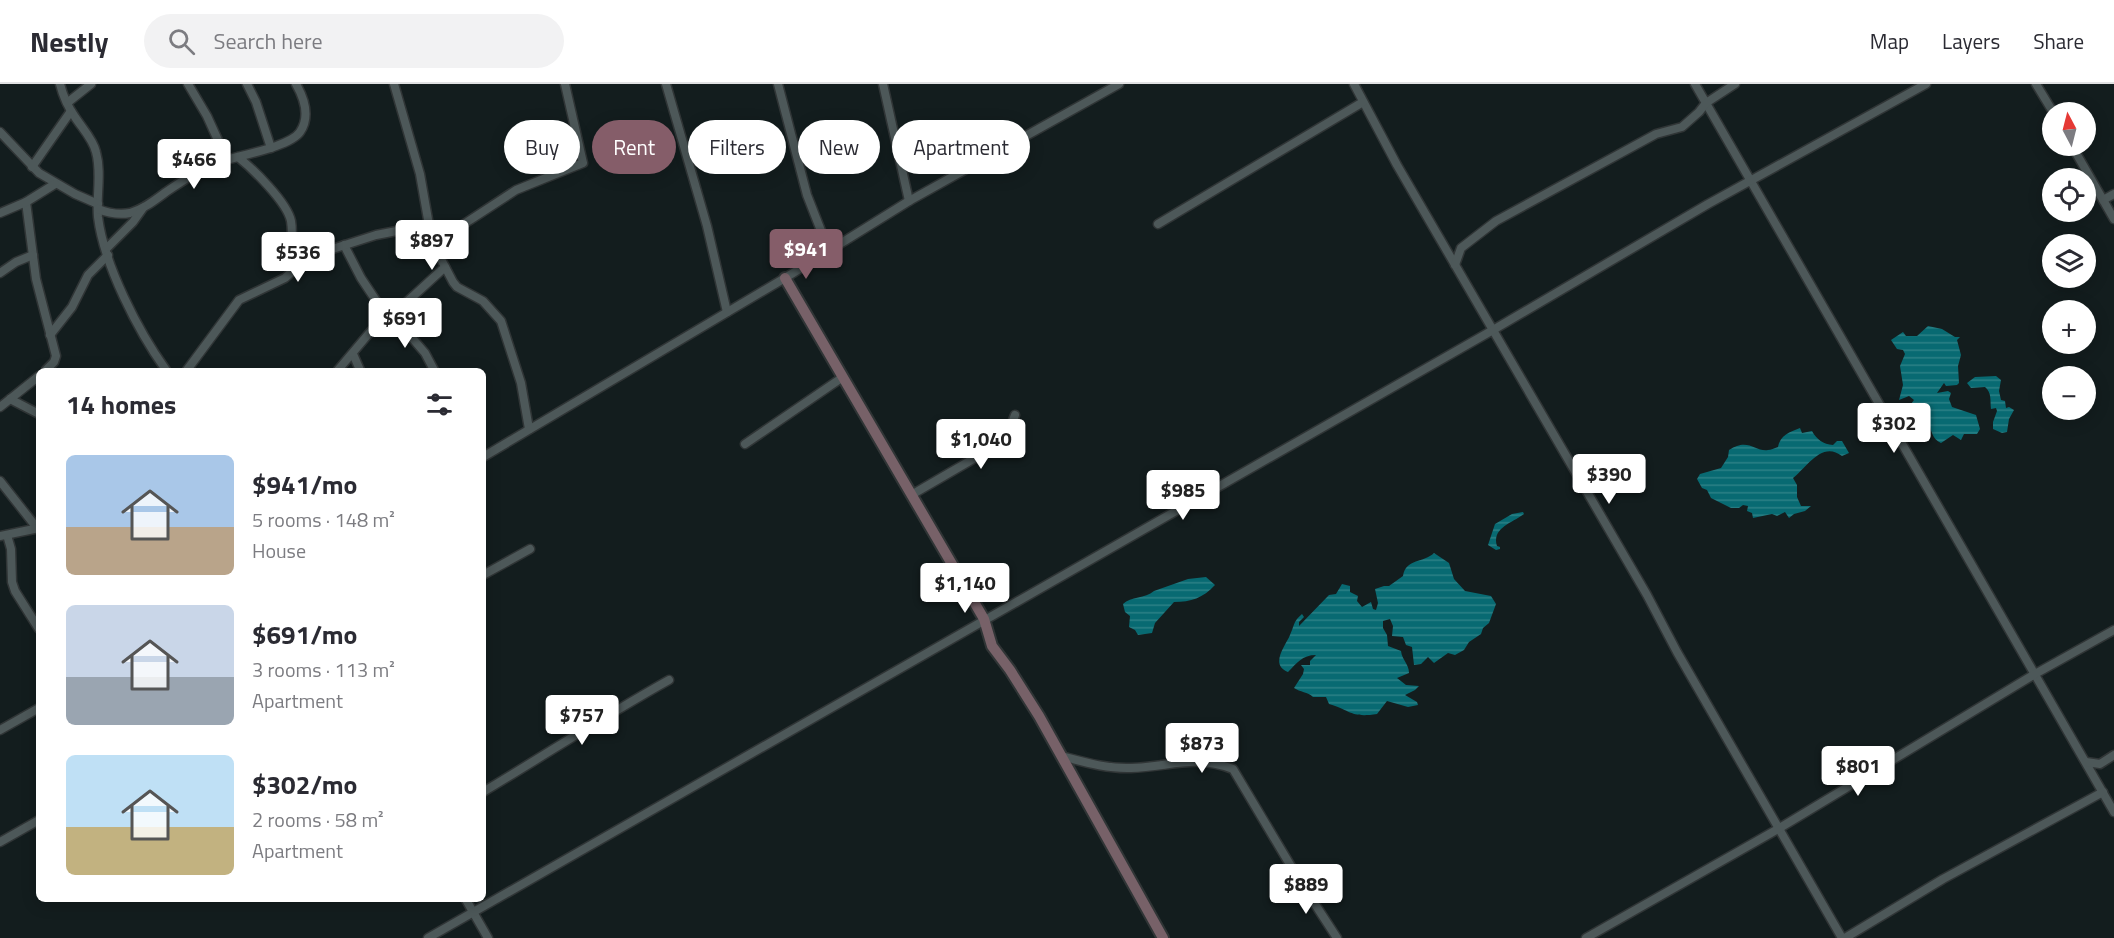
<!DOCTYPE html>
<meta charset="utf-8">
<style>
:root{--surface:#fff;--page:#f2f2f3;--text:#2b2b33;--muted:#7c7c81;--line:#e1e1e2;--accent:#855d69}
body{margin:0;font-family:"Titillium Web",sans-serif;background:var(--page);color:var(--text);height:100vh;display:flex;flex-direction:column;font-size:22px;white-space:nowrap}
*{box-sizing:border-box;margin:0}
p{font-size:20px;color:var(--muted)}
.icon{flex:none;width:33px;height:33px;fill:none;stroke:currentColor;stroke-width:2;stroke-linecap:round;stroke-linejoin:round}
.map{position:relative;flex:1;overflow:hidden}
.sheet{position:absolute;left:36px;top:284px;width:450px;height:534px;display:flex;flex-direction:column;background:var(--surface);border-radius:9px;box-shadow:0 3px 15px #0003}
.sheet>*{flex:none}
.banner{position:absolute;left:504px;top:36px;width:570px;height:54px;display:flex;gap:12px}
.needle{width:39px;rotate:353deg}
.tools{position:absolute;left:2042px;top:18px;display:grid;gap:12px}
.tools a{display:grid;place-items:center;width:54px;height:54px;border-radius:50%;background:var(--surface);box-shadow:0 3px 15px #0003;font-size:30px}
.price{position:absolute;translate:-50% -51px;padding:0 14px;border-radius:6px;background:#fff;color:#222;font-size:20px;line-height:39px;filter:drop-shadow(0 2px 3px #0008)}
.price::after{content:'';position:absolute;left:50%;top:36px;width:18px;height:14px;margin-left:-9px;background:inherit;clip-path:polygon(0 0,100% 0,50% 100%)}
.price.active{background:var(--accent);color:#fff}
ul{padding:0;list-style:none}
li{display:flex;align-items:center;gap:18px;height:150px;padding:0 30px}
li span{display:grid;place-items:center;flex:none;width:168px;height:120px;border-radius:9px;color:#555}
li>.icon{margin-inline-start:auto}
span .icon{width:72px;height:72px;fill:#fffc;stroke-width:1}
li b{font-size:26px}
h2{display:flex;justify-content:space-between;align-items:center;height:72px;padding:0 30px;font-size:26px}
.pill{padding:0 21px;border-radius:27px;background:var(--surface);box-shadow:0 3px 15px #0003;font-size:21px;line-height:54px}
.pill.active{background:var(--accent);color:#fff}
header{display:flex;align-items:center;gap:36px;box-sizing:border-box;height:84px;padding:0 30px;background:var(--surface);border-bottom:2px solid var(--line)}
header strong{font-size:28px}
nav{display:flex;gap:33px;margin-inline-start:auto;font-size:21px}
.search{width:420px;height:54px;background:var(--page);display:flex;align-items:center;gap:15px;box-sizing:border-box;padding:0 21px;border-radius:33px;color:var(--muted);font-size:22px}
.map>svg:first-child{display:block}
</style>
<header>
<strong>Nestly</strong>
<div class="search"><svg class="icon" aria-label="search" viewBox="0 0 24 24"><circle cx="10" cy="10" r="6"/><path d="M15 15l6 6"/></svg>Search here</div>
<nav><a>Map</a><a>Layers</a><a>Share</a></nav>
</header>
<div class="map">
<svg width="2114" height="854" viewBox="0 0 2114 854">
<defs>
<pattern id="water-rules" width="6" height="5" patternUnits="userSpaceOnUse" patternTransform="scale(1.5)"><rect width="6" height="5" fill="#086a72"/><path d="M0 2.5h6" fill="none" stroke="#2c8086"/></pattern>
</defs>
<rect width="100%" height="100%" fill="#131d1e"/>
<g fill="url(#water-rules)">
<path d="M1928,242l14,3 13,8h5l-3,3 4,15 -3,11 1,17 -2,2 -11,1 -2,-3 -7,10 11,-2 3,2 -2,6 3,8 24,8 4,14 -3,5h-13l-3,6 -8,-5 -12,8c-9,-4 -10,-13 -12,-21l-16,-11 -3,1 -2,-4 6,-8 -5,-4 -10,4 4,-15 -3,-19 5,-12 -2,-4 -6,-1 -6,-9 12,-8 3,4h11z"/>
<path d="M1996,292l5,4 -2,11 2,9 4,1 1,7 3,-1 5,3 -5,9 -2,13 -5,1 -9,-4v-7l4,-11 -1,-3 -5,1c-1,-9 1,-16 -6,-22l-14,1 -4,-5 8,-6z"/>
<path d="M1800,344l2,5 10,-2c5,9 11,13 21,14l4,-4h5l7,12 -7,3c-20,-16 -36,12 -49,22l4,7v12l4,9h10l-6,5 -11,3 -5,4 -4,-6 -8,4 -5,-2 -19,4 -1,-5 -5,-2 1,-5 -5,-1 -4,3h-8l-20,-10 -4,-8 -5,-2 -5,-9 3,-5 21,-6 7,-11 1,-7c19,-13 26,2 39,0 3,0 6,-2 10,-3 2,-12 12,-15 22,-19z"/>
<path d="M1523,428l1,2 -3,2c-12,8 -29,13 -24,30l3,1v2l-4,1 -8,-5 7,-21 17,-10z"/>
<path d="M1434,469l15,10 5,16 11,12 26,5 5,8 -7,19 -6,5 -2,6 -12,8 -5,8 -9,5 -7,-2 -14,10 -6,-6 -7,7 -7,1 -2,-18 -6,-2 -3,-8 -11,-1 1,-10 -3,-7 -7,2v7l4,7 1,11 13,5c1,9 8,13 8,22l-12,5 9,7 13,1 -4,4 -10,5 12,7 1,3 -10,2 -21,-6 -10,13c-26,4 -25,-3 -48,-10l-3,-7h-13c-5,-5 -13,-5 -19,-9l9,-14 1,-5 -3,-4h9v-4l6,-6c-14,0 -19,8 -28,17 -19,-7 -2,-27 2,-37 5,-11 3,-13 12,-21l2,3 -5,5v4l30,-31 7,-1 6,-10 8,2v6l8,4 -1,5 5,6 9,-5 2,7 3,1 2,-7 -3,-14 9,-3h5l14,-10c3,-18 21,-13 31,-23z"/>
<path d="M1206,493l9,8c-12,13 -24,17 -41,17l-19,21 -3,10 -14,2 -3,-5 -6,-3 1,-11 -5,-4 -2,-8c8,-8 22,-5 31,-13l34,-12z"/>
</g>
<g fill="none" stroke-linecap="round" stroke-linejoin="round">
<defs>
<g id="street">
<path d="M60,0c3,12 8,23 15,33 7,11 18,22 21,35 6,21 0,44 2,65 6,48 40,114 68,153"/>
<polyline points="188,0 207,32 227,76"/>
<polyline points="247,0 256,18 271,64"/>
<polyline points="394,0 420,90 432,158 453,198 457,203 483,217 501,237 521,299 529,345"/>
<polyline points="666,0 707,142 727,228"/>
<polyline points="778,0 807,111 829,167"/>
<polyline points="883,0 909,117"/>
<polyline points="1354,0 1397,81 1647,511 1677,568 1842,854"/>
<polyline points="1695,0 2114,728"/>
<polyline points="2036,0 2053,28"/>
<polyline points="67,19 91,0"/>
<polyline points="0,48 39,89 75,110 98,120"/>
<polyline points="2072,62 2114,135"/>
<path d="M238,73c15,12 49,45 53,64 3,17 -2,34 0,51"/>
<polyline points="32,83 71,27"/>
<polyline points="2103,116 2114,110"/>
<polyline points="26,118 36,195 56,272 54,278 46,286"/>
<path d="M98,125c10,4 21,6 32,4 14,-4 25,-13 36,-21 16,-11 34,-23 53,-30 18,-6 71,-15 81,-30 11,-16 4,-34 -4,-48"/>
<polyline points="0,129 26,118 55,100"/>
<polyline points="1158,140 1363,18"/>
<polyline points="432,158 464,140 516,106 583,79 565,0"/>
<polyline points="344,161 361,194 387,233 403,243 413,255 425,269 434,286"/>
<polyline points="106,165 133,138 143,124"/>
<polyline points="1455,181 1461,164 1496,137 1656,50 1682,43 1699,28 1706,19 1735,0"/>
<polyline points="0,189 16,178 33,171"/>
<polyline points="50,251 72,223 88,191 108,171"/>
<polyline points="353,270 360,286"/>
<polyline points="187,286 239,216 285,194 303,178 320,169 376,151 428,141"/>
<polyline points="338,286 371,247 398,226 445,183"/>
<polyline points="10,315 39,330"/>
<polyline points="0,323 39,292"/>
<polyline points="745,360 843,293"/>
<polyline points="483,373 785,194 909,117 1119,0"/>
<polyline points="0,397 37,444"/>
<polyline points="913,410 999,360 1008,350 1015,331"/>
<polyline points="7,451 11,465 12,498 15,507 39,545"/>
<polyline points="0,452 39,444"/>
<polyline points="483,491 530,465"/>
<polyline points="0,646 39,624"/>
<path d="M1061,672c23,6 46,13 70,12 39,-1 62,-14 102,1l65,109 39,60"/>
<polyline points="2086,678 2100,680 2114,671"/>
<path d="M483,708c62,-37 123,-77 186,-112"/>
<polyline points="0,758 39,736"/>
<polyline points="465,814 488,854"/>
<polyline points="428,854 1493,246 1708,120 1926,0"/>
<polyline points="1586,854 1778,745 2035,590 2114,546"/>
<polyline points="1845,854 1943,795 2103,708"/>
</g>
<polyline id="secondary" points="785,194 984,535 992,562 1010,586 1039,632 1163,854"/>
</defs>
<use href="#street" stroke="#303536" stroke-width="11"/>
<use href="#secondary" stroke="#303536" stroke-width="14"/>
<use href="#street" stroke="#4d5859" stroke-width="8"/>
<use href="#secondary" stroke="#776168" stroke-width="10"/>
</g>
</svg>
<div class="tools">
<a><svg class="needle" viewBox="-14 -14 28 28"><path d="M0-13l5 13h-10z" fill="#e53935"/><path d="M0 13l5-13h-10z" fill="#7c7c81"/></svg></a>
<a><svg class="icon" aria-label="locate" viewBox="0 0 24 24"><circle cx="12" cy="12" r="6"/><path d="M12 2v4M12 18v4M2 12h4M18 12h4"/></svg></a>
<a><svg class="icon" aria-label="layers" viewBox="0 0 24 24"><path d="M12 4l9 5-9 5-9-5zM3 14l9 5 9-5"/></svg></a>
<a>+</a>
<a>−</a>
</div>
<b class="price" style="left:194px;top:106px">$466</b>
<b class="price" style="left:432px;top:187px">$897</b>
<b class="price active" style="left:806px;top:196px">$941</b>
<b class="price" style="left:298px;top:199px">$536</b>
<b class="price" style="left:405px;top:265px">$691</b>
<b class="price" style="left:1894px;top:370px">$302</b>
<b class="price" style="left:981px;top:386px">$1,040</b>
<b class="price" style="left:1609px;top:421px">$390</b>
<b class="price" style="left:1183px;top:437px">$985</b>
<b class="price" style="left:965px;top:530px">$1,140</b>
<b class="price" style="left:582px;top:662px">$757</b>
<b class="price" style="left:1202px;top:690px">$873</b>
<b class="price" style="left:1858px;top:713px">$801</b>
<b class="price" style="left:1306px;top:831px">$889</b>
<div class="banner">
<a class="pill">Buy</a>
<a class="pill active">Rent</a>
<a class="pill">Filters</a>
<a class="pill">New</a>
<a class="pill">Apartment</a>
</div>
<section class="sheet">
<h2>14 homes<svg class="icon" aria-label="filters" viewBox="0 0 24 24"><path d="M4 7h16M4 17h16"/><circle cx="9" cy="7" r="2"/><circle cx="15" cy="17" r="2"/></svg></h2>
<ul>
<li><span style="background:linear-gradient(#a9c7e8 60%,#b9a48a 0)"><svg class="icon" aria-label="home" viewBox="0 0 24 24"><path d="M3 11l9-7 9 7M6 9v11h12V9"/></svg></span><div><b>$941/mo</b><p>5 rooms · 148 m²</p><p>House</p></div></li>
<li><span style="background:linear-gradient(#c9d6e8 60%,#9aa5b1 0)"><svg class="icon" aria-label="home" viewBox="0 0 24 24"><path d="M3 11l9-7 9 7M6 9v11h12V9"/></svg></span><div><b>$691/mo</b><p>3 rooms · 113 m²</p><p>Apartment</p></div></li>
<li><span style="background:linear-gradient(#bfe0f5 60%,#c2b280 0)"><svg class="icon" aria-label="home" viewBox="0 0 24 24"><path d="M3 11l9-7 9 7M6 9v11h12V9"/></svg></span><div><b>$302/mo</b><p>2 rooms · 58 m²</p><p>Apartment</p></div></li>
</ul>
</section>
</div>
